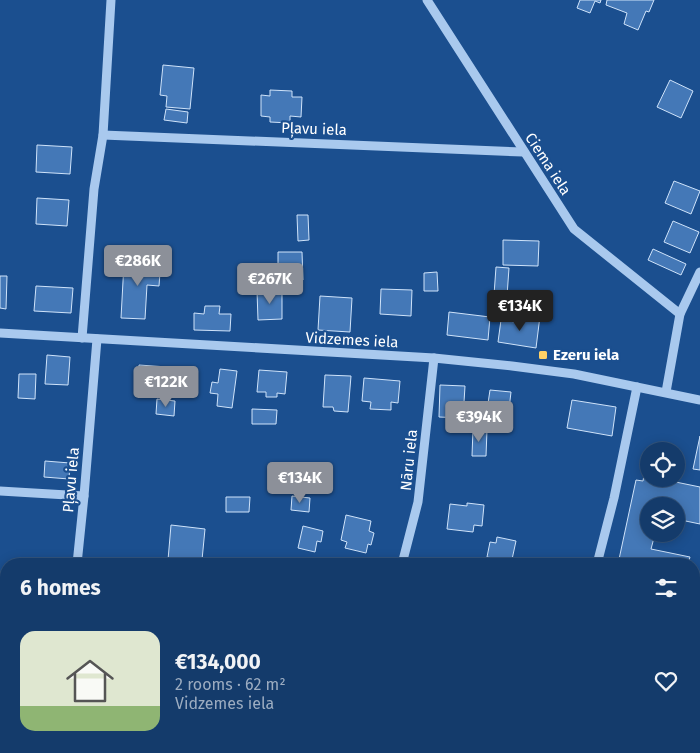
<!DOCTYPE html>
<meta charset="utf-8">
<style>
:root{--surface:#143b6b;--page:#214673;--text:#f1f3f6;--muted:#9dadc1;--line:#33557e;--accent:#8c9099}
body{margin:0;font-family:"Fira Sans",sans-serif;background:var(--page);color:var(--text);height:100vh;display:flex;flex-direction:column;font-size:19px;white-space:nowrap}
*{box-sizing:border-box;margin:0}
p{font-size:16px;color:var(--muted)}
.icon{flex:none;width:28px;height:28px;fill:none;stroke:currentColor;stroke-width:2;stroke-linecap:round;stroke-linejoin:round}
.map{position:relative;flex:1;overflow:hidden}
.drawer{position:absolute;left:0px;top:558px;width:700px;height:196px;display:flex;flex-direction:column;background:var(--surface);border-radius:20px 20px 0 0;box-shadow:0 2px 12px #0003,0 0 0 1px var(--line)}
.drawer>*{flex:none}
.controls{position:absolute;left:640px;top:442px;display:grid;gap:10px}
.controls a{display:grid;place-items:center;width:45px;height:45px;border-radius:50%;background:var(--surface);box-shadow:0 2px 12px #0003,0 0 0 1px var(--line);font-size:25px}
.price{position:absolute;translate:-50% -42px;padding:0 11px;border-radius:5px;background:var(--accent);color:#fff;font-size:16px;line-height:32px;filter:drop-shadow(0 1px 2px #0008)}
.price::after{content:'';position:absolute;left:50%;top:30px;width:15px;height:11px;margin-left:-8px;background:inherit;clip-path:polygon(0 0,100% 0,50% 100%)}
.price.active{background:#222;color:#fff}
ul{padding:0;list-style:none}
li{display:flex;align-items:center;gap:15px;height:125px;padding:0 20px}
li span{display:grid;place-items:center;flex:none;width:140px;height:100px;border-radius:15px;color:#555}
li>.icon{margin-inline-start:auto}
span .icon{width:60px;height:60px;fill:#fffc;stroke-width:1}
li b{font-size:21px}
h2{display:flex;justify-content:space-between;align-items:center;height:60px;padding:0 20px;font-size:21px}
.map>svg:first-child{display:block}
</style>
<div class="map">
<svg width="700" height="753" viewBox="0 0 700 753">
<rect width="100%" height="100%" fill="#1b4f8f"/>
<g fill="#4478b7" stroke="#cfe3fa">
<polygon points="580,0 601,0 600,3 595,1 590,13 577,8"/>
<polygon points="607,0 654,0 649,12 646,11 638,30 624,24 627,13 606,5"/>
<polygon points="163,65 194,68 190,109 166,107 167,96 160,95"/>
<polygon points="670,80 693,91 681,118 657,107"/>
<polygon points="270,90 292,91 292,97 302,97 301,117 290,116 290,123 270,122 270,117 261,116 261,95 270,96"/>
<polygon points="166,109 188,112 187,123 164,120"/>
<polygon points="37,145 72,147 70,174 36,172"/>
<polygon points="674,181 700,191 691,214 665,203"/>
<polygon points="37,198 69,200 67,226 36,224"/>
<polygon points="297,215 308,215 309,240 298,241"/>
<polygon points="673,221 699,232 690,253 664,242"/>
<polygon points="503,240 539,241 538,266 503,265"/>
<polygon points="653,249 686,264 681,275 648,260"/>
<polygon points="278,252 302,252 303,280 278,280"/>
<polygon points="148,259 161,259 159,286 147,285 145,319 121,318 124,263 148,264"/>
<polygon points="496,267 509,268 507,296 494,295"/>
<polygon points="437,272 438,291 424,291 424,273"/>
<polygon points="0,276 7,276 6,309 0,308"/>
<polygon points="36,286 73,288 71,313 34,311"/>
<polygon points="381,289 412,290 411,316 380,314"/>
<polygon points="282,290 282,319 258,320 257,291"/>
<polygon points="320,296 352,298 350,332 318,330"/>
<polygon points="205,306 220,306 219,314 231,314 230,331 194,330 194,313 204,314"/>
<polygon points="449,312 490,317 488,340 447,335"/>
<polygon points="523,314 540,316 536,348 498,342 501,320 522,323"/>
<polygon points="47,355 70,357 68,385 45,384"/>
<polygon points="139,365 182,368 180,391 159,389 159,383 138,382"/>
<polygon points="220,369 237,371 232,408 217,406 218,394 210,393 212,382 218,383"/>
<polygon points="259,370 287,372 285,394 277,393 277,397 266,397 266,392 257,392"/>
<polygon points="19,374 36,374 35,399 18,398"/>
<polygon points="325,375 351,376 348,412 334,411 333,407 323,407"/>
<polygon points="364,378 400,381 398,403 391,402 391,410 370,409 371,402 362,401"/>
<polygon points="440,385 465,386 463,418 439,417"/>
<polygon points="490,390 511,392 508,418 492,416 492,411 487,410"/>
<polygon points="157,399 175,401 174,416 156,414"/>
<polygon points="572,400 616,407 612,436 567,428"/>
<polygon points="252,409 277,410 276,424 252,424"/>
<polygon points="473,429 487,430 486,456 472,456"/>
<polygon points="700,436 700,470 693,469"/>
<polygon points="45,461 70,463 69,479 44,477"/>
<polygon points="644,475 649,476 649,479 661,479 700,487 700,524 676,519 676,506 649,506 649,534 655,534 651,549 690,557 688,564 618,564 636,480 643,481"/>
<polygon points="292,496 310,498 309,512 291,510"/>
<polygon points="226,497 250,497 249,512 226,512"/>
<polygon points="467,503 484,505 482,526 474,525 473,532 447,529 450,504 467,506"/>
<polygon points="346,515 371,521 369,531 374,533 371,545 368,544 366,553 345,548 347,542 341,540"/>
<polygon points="171,525 205,529 202,560 194,559 194,563 168,560"/>
<polygon points="303,526 323,531 321,542 317,541 315,552 298,548"/>
<polygon points="497,537 516,541 511,564 492,561 493,558 487,557 490,542 496,543"/>
<polygon points="107,748 134,748 134,753 107,752"/>
<polygon points="221,748 251,748 250,753 221,751"/>
<polygon points="623,748 627,748 650,753 621,753"/>
</g>
<g fill="none" stroke-linecap="round" stroke-linejoin="round">
<g stroke="#a9c9ee" stroke-width="9">
<polyline points="427,0 574,229 680,314"/>
<polyline points="103,135 523,152"/>
<polyline points="0,333 434,358 512,366 574,374 700,400"/>
<polyline points="82,338 94,189 103,135 111,0"/>
<polyline points="666,392 680,314 700,272"/>
<polyline points="0,491 84,496"/>
<polyline points="77,564 84,496 97,339"/>
<polyline points="402,564 418,502 434,358"/>
<polyline points="597,564 614,498 637,387"/>
<polyline points="0,701 6,701"/>
<polyline points="585,748 608,753"/>
<polyline points="64,753 64,748"/>
<polyline points="353,753 354,748"/>
<polyline points="549,753 550,748"/>
</g>
</g>
<rect fill="#ffd166" stroke="#1b4f8f" stroke-width="2" x="538" y="350" width="10" height="10" rx="2.5"/>
<g text-anchor="middle" stroke-width="4.5" stroke-linejoin="round" paint-order="stroke">
<g font-size="15" fill="#fff" stroke="#1b4f8f">
<text transform="translate(314 129) rotate(2)" y="5">Pļavu iela</text>
<text transform="translate(548 164) rotate(57)" y="5">Ciema iela</text>
<text transform="translate(352 340) rotate(3)" y="5">Vidzemes iela</text>
<text transform="translate(409 460) rotate(-84)" y="5">Nāru iela</text>
<text transform="translate(71 480) rotate(-85)" y="5">Pļavu iela</text>
</g>
<g font-size="15" font-weight="bold" fill="#fff" stroke="#1b4f8f" text-anchor="start">
<text x="553" y="360">Ezeru iela</text>
</g>
</g>
</svg>
<div class="controls">
<a><svg class="icon" aria-label="locate" viewBox="0 0 24 24"><circle cx="12" cy="12" r="6"/><path d="M12 2v4M12 18v4M2 12h4M18 12h4"/></svg></a>
<a><svg class="icon" aria-label="layers" viewBox="0 0 24 24"><path d="M12 4l9 5-9 5-9-5zM3 14l9 5 9-5"/></svg></a>
</div>
<b class="price" style="left:138px;top:287px">€286K</b>
<b class="price" style="left:270px;top:305px">€267K</b>
<b class="price active" style="left:520px;top:332px">€134K</b>
<b class="price" style="left:166px;top:408px">€122K</b>
<b class="price" style="left:479px;top:443px">€394K</b>
<b class="price" style="left:300px;top:504px">€134K</b>
<section class="drawer">
<h2>6 homes<svg class="icon" aria-label="filters" viewBox="0 0 24 24"><path d="M4 7h16M4 17h16"/><circle cx="9" cy="7" r="2"/><circle cx="15" cy="17" r="2"/></svg></h2>
<ul>
<li><span style="background:linear-gradient(#dfe7d0 75%,#8fb573 0)"><svg class="icon" aria-label="home" viewBox="0 0 24 24"><path d="M3 11l9-7 9 7M6 9v11h12V9"/></svg></span><div><b>€134,000</b><p>2 rooms · 62 m²</p><p>Vidzemes iela</p></div><svg class="icon" aria-label="heart" viewBox="0 0 24 24"><path d="M12 20l-8-8c-3-5 5-10 8-4 3-6 11-1 8 4z"/></svg></li>
</ul>
</section>
</div>
